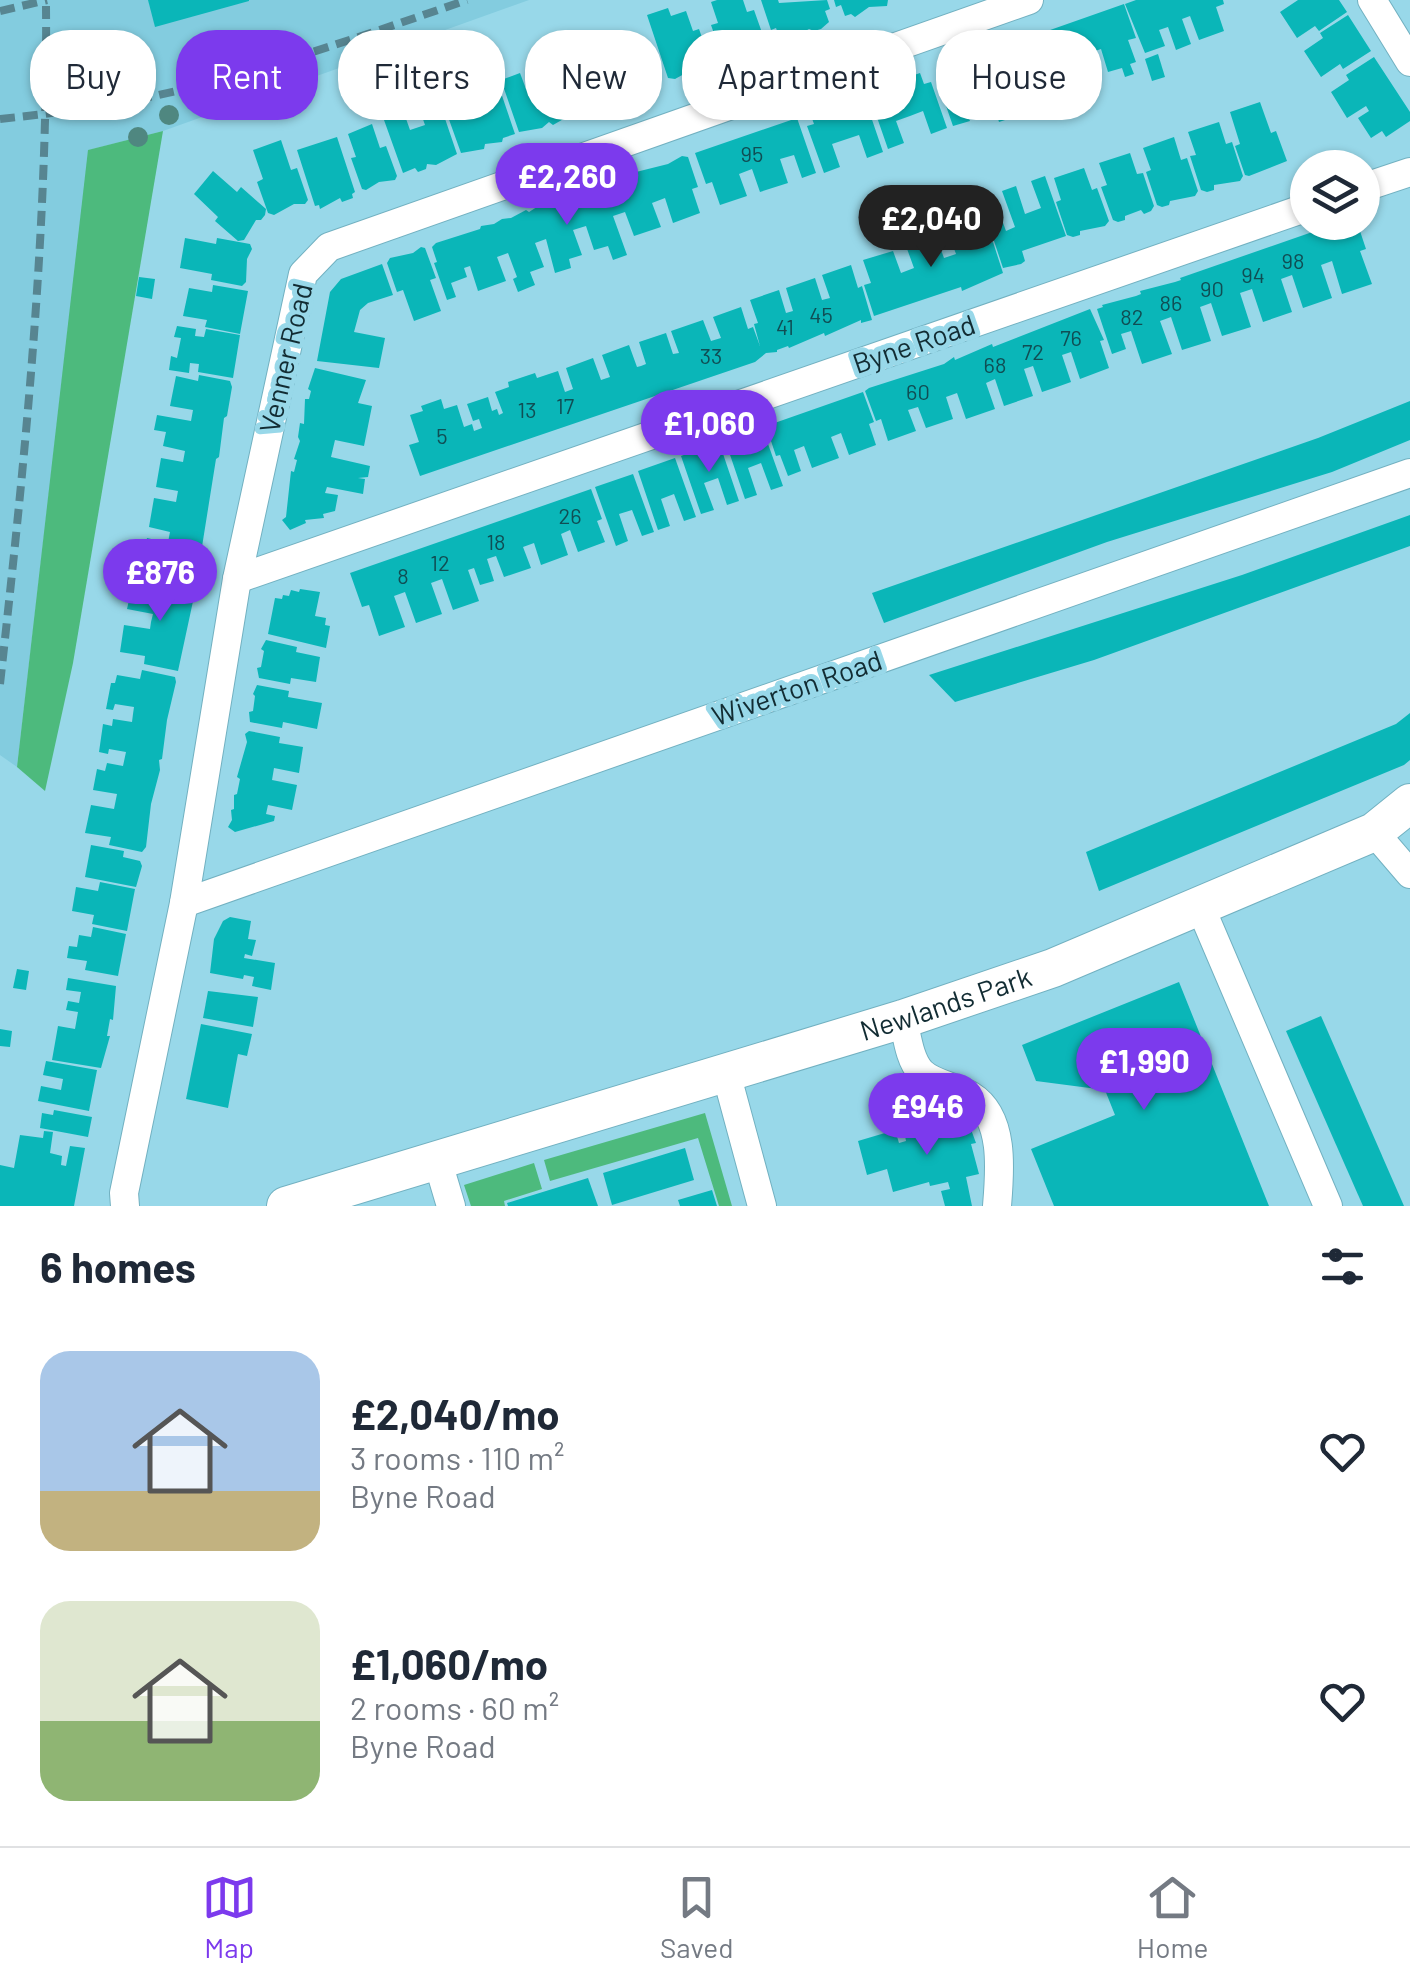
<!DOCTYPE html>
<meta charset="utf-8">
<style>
:root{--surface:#fff;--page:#f6f6f7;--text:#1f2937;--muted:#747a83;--line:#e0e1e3;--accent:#7c3aed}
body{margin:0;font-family:Barlow,sans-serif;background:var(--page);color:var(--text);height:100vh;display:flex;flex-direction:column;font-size:38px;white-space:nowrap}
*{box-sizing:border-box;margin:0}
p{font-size:32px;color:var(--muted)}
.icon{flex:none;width:55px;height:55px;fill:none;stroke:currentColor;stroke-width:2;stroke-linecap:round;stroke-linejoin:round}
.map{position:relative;height:1206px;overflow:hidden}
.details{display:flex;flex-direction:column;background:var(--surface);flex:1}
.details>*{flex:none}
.banner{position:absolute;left:30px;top:30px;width:1350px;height:90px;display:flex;gap:20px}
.tools{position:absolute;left:1290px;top:150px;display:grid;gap:20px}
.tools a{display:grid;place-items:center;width:90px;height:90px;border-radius:50%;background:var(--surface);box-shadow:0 2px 8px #0004;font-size:50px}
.price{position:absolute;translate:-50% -85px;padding:0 22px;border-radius:35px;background:var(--accent);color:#fff;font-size:32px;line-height:65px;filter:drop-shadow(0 2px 5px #0008)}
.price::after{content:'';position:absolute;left:50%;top:60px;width:30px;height:22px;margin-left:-15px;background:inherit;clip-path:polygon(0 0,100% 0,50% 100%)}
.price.current{background:#222;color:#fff}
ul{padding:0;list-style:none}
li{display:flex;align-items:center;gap:30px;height:250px;padding:0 40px}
li span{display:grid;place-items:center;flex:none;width:280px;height:200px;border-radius:30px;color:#555}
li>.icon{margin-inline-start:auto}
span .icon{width:120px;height:120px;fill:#fffc;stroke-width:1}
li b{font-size:42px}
h2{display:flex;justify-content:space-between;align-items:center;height:120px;padding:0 40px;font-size:42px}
.chip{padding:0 35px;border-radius:40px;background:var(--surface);box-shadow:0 2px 8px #0004;font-size:35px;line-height:90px}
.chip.current{background:var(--accent);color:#fff}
.tab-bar{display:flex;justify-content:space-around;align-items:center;height:140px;border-top:2px solid var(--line);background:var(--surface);font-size:28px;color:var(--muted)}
.tab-bar a{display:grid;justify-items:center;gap:5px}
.tab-bar .current{color:var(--accent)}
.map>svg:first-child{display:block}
</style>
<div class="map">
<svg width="1410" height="1206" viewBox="0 0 1410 1206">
<rect width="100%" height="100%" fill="#98d8e9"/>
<polygon fill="#83ccdf" points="0,0 529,0 163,131 89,150 17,767 0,755"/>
<g fill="#4dba7d">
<polygon points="163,131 73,663 45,791 17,767 88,150"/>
<polygon points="705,1113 732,1206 719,1206 698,1138 550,1181 544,1160"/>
<polygon points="534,1163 542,1189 504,1201 505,1206 471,1206 464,1185"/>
</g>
<g fill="#0ab6b8">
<polygon points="148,0 249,0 249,1 155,27"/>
<polygon points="717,0 743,0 747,12 754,10 766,44 761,49 754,52 750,49 730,60 723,59 711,25 718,23 711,2"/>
<polygon points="761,0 778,0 779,3 827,0 830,9 825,11 829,22 821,29 814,31 809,29 790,40 780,39 776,28 771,30"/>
<polygon points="834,0 888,0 887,6 869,7 855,17 851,14 845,16 841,5 836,7"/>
<polygon points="1136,0 1223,0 1224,4 1216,7 1224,31 1199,40 1190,16 1182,19 1191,44 1176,50 1168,27 1159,30 1165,46 1145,53 1125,4"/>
<polygon points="1298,0 1339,0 1347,12 1319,31 1315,26 1297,38 1280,12"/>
<polygon points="1124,4 1136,38 1128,40 1136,62 1130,64 1134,74 1125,77 1122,68 1108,72 1101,49 1086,54 1094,77 1067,86 1059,63 1052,66 1044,68 1052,91 1025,100 1018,77 1010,80 999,48"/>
<polygon points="668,8 671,16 686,11 693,31 699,29 711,63 706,68 695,68 675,79 668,78 647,15"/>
<polygon points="1348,15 1371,51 1343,69 1340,64 1321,77 1304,51 1323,38 1320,33"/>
<polygon points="638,35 644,53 650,51 661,83 651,90 647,87 635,91 634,96 622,96 611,64 617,62 611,44"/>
<polygon points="593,51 600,69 606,67 617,98 607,105 603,103 591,107 589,111 578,112 567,80 573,78 567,60"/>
<polygon points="986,51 990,62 996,59 1017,116 999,122 995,109 989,111 985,101 992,99 988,88 961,98 970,121 953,126 937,80 944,78 940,66"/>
<polygon points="1158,54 1165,77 1152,81 1145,59"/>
<polygon points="1374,57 1410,112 1410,121 1386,137 1382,131 1371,138 1358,118 1369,111 1366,106 1347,118 1331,92 1349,80 1346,75"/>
<polygon points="555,61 574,113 553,125 549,122 542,128 519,132 501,80 520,73 526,89 534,87 541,84 536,68"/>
<polygon points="920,73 924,84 931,82 947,128 931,134 923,111 910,116 896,121 904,143 888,149 872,103 878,100 874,89"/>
<polygon points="497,81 515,134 503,138 502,142 485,144 484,149 461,153 442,100 462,93 468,110 483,105 477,88"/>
<polygon points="856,97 860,108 867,105 883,152 867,158 859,135 832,144 840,167 824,173 807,126 814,124 810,113"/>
<polygon points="439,101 457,154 436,165 427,164 426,169 418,172 415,168 403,173 384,120 404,113 410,130 425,125 419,108"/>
<polygon points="1260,102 1271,133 1276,131 1287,161 1249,176 1245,175 1235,146 1240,144 1230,112"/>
<polygon points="797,118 816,173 802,178 794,155 780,159 788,183 760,192 752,169 739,174 747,196 720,205 712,182 706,184 695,153"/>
<polygon points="1219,122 1226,144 1232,142 1243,176 1240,181 1214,185 1214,190 1207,192 1201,190 1190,156 1196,155 1188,132"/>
<polygon points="372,124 380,148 386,146 397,176 395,180 379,182 366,190 362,189 351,158 356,157 348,134"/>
<polygon points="337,137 355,192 352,194 353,198 342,202 340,198 320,209 319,205 315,206 297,150"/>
<polygon points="1174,137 1181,160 1187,158 1198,191 1195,196 1170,201 1169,205 1162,207 1157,205 1146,172 1151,170 1143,148"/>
<polygon points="281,140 291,170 297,168 308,200 305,204 294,204 274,215 268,213 257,182 263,179 253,150"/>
<polygon points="1130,153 1137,174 1143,173 1154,206 1151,211 1144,214 1141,210 1125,216 1125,220 1118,222 1113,220 1101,187 1107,185 1099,163"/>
<polygon points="682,156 688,157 698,187 692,189 700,213 673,223 665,198 652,203 661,227 634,236 625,212 613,216 627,255 613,260 608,246 594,250 586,226 573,230 582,255 569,259 571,268 555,273 546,239 535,243 544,267 530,272 535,285 518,292 513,279 517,277 508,253 497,257 506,281 478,291 470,266 464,268 467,277 451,283 456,297 447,300 434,263 437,262 432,247 436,243 480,229 481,226 494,224 502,219 511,218 526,210 529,212 540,205 549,205 564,197 567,199 579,192 582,194 596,189 596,186 621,180 635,175 636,172 668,164"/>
<polygon points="1084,168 1092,190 1097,188 1109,221 1105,226 1080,231 1080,235 1073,237 1067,235 1056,202 1061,200 1054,178"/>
<polygon points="213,171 237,192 241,187 266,209 265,215 261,220 256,220 244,240 238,241 215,221 218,217 194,194"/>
<polygon points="1045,176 1066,236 1022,251 1025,261 1021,264 1003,268 985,214 998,209 1006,231 1015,227 1002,191 1016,186 1025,214 1041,208 1031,181"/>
<polygon points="978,222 986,244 993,242 1003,273 962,291 961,287 874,316 864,285 871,283 863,260 893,251 901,273 914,268 906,246 936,236 944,258 956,254 948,232"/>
<polygon points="1341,222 1357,222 1366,249 1360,251 1372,284 1342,294 1332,261 1321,265 1332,298 1303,308 1292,275 1281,279 1292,312 1263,322 1252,289 1240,293 1251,327 1222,336 1211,303 1200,307 1211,341 1182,350 1171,317 1160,321 1172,354 1142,364 1131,331 1121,334 1126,349 1112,354 1097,309 1103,307 1102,305 1136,296 1141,294 1140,291 1175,282 1181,280 1180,278"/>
<polygon points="185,238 216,244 217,238 250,244 252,249 247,259 246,282 242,286 211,280 212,274 180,268"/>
<polygon points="421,247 425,248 436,278 430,280 441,311 414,321 403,290 397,292 387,263 390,258 413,253"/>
<polygon points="382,264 393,295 368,303 360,310 354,332 385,338 379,368 317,361 330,292 341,279"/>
<polygon points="851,265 858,288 862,286 872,320 861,323 861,320 825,336 824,333 789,348 788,346 777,350 777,352 766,353 755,362 420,476 409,445 419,442 410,415 423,411 421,406 441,399 444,409 457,405 464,427 472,424 474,431 482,428 479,419 473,421 467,404 488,397 492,411 497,409 499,415 503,413 495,392 509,387 508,382 535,373 537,378 558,371 565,392 573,389 566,368 593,358 601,380 610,377 602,355 629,345 637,367 641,366 646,364 639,342 666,333 673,354 679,353 671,331 703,320 711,341 721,338 713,317 741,307 748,329 753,327 760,346 754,324 758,323 750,300 779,290 786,313 793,311 786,288 815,278 822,300 830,298 822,275"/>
<polygon points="139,277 155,279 152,299 136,296"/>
<polygon points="213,285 248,291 240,334 205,327 207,320 183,316 189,288 212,292"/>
<polygon points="1090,309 1104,340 1100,341 1109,368 1080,379 1071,352 1062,355 1071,382 1057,387 1042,392 1033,366 1024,369 1033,396 1004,406 995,379 986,383 995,409 966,419 957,393 946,397 953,419 926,428 918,407 908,410 916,431 888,441 881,419 876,421 865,391 869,388 944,364 954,357 955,360 992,344 993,347"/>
<polygon points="177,326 196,329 195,336 204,337 206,329 240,335 233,378 198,372 199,364 190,363 189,373 169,370 171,356 177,358 181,338 174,337"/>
<polygon points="315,368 366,380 358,403 372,406 364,446 335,440 331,457 370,466 368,477 358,478 365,479 363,494 327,487 325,493 338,495 335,511 323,514 324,518 305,520 306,523 290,530 282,520 286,517 291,471 294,472 297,460 294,459 300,441 298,437 300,423 304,424 305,399 309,399 311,391 308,389"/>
<polygon points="199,375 230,381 232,387 227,416 224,418 219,457 216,459 197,578 194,583 162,577 163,572 141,568 147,538 168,543 169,537 170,532 149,527 154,498 176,502 178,491 156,487 161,458 183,462 185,451 163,446 166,432 154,430 157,415 191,421 193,410 170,406 176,376 198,381"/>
<polygon points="863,392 874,422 869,424 876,445 849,455 841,433 831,437 839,458 812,468 804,446 794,450 801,471 788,476 780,455 776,456 766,426"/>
<polygon points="1410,401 1410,440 1332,472 1107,542 884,623 872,593 1318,438"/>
<polygon points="762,427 783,486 771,490 761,463 748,468 757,495 745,499 725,440"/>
<polygon points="719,442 739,501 727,505 718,478 704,483 714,510 701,514 681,456"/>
<polygon points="675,458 696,517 684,521 674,494 661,499 670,526 658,530 638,471"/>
<polygon points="633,474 654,532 642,536 632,510 619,514 628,541 616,546 595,487"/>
<polygon points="591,489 602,519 597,521 605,542 578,552 570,530 561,534 568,555 541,565 534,543 523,547 531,568 504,577 496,556 487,559 494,581 480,585 474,568 468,570 479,601 453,610 442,579 431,583 442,614 416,623 405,592 394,596 405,627 379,636 369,605 362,607 350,573"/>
<polygon points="1410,515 1410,546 1094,660 955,702 929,675 1242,575"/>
<polygon points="158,580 193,586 195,592 178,671 144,664 145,656 120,652 124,625 150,629 151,622 153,614 127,609 130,596 134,596 136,584 157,587"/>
<polygon points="300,589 320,592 315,616 326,618 325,625 330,626 326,648 268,634 275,598 282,599 283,595 289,596 291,590 299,592"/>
<polygon points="266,640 297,647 296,652 320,657 316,682 291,678 290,684 259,678 257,668 261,667 264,651 261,649"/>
<polygon points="142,670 175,677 176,682 167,720 162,759 159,760 160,770 151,804 146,847 142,852 109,845 111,837 85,833 91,805 114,809 117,794 93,790 97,769 105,771 107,763 123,766 126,752 109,749 108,754 99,752 103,724 112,726 113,719 132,722 133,714 134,707 115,704 113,710 106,709 111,683 115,683 117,675 140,679"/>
<polygon points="257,685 289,691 288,697 322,703 317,729 283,722 282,728 250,722 249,712 253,711 255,696 253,694"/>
<polygon points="1410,713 1410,760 1404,765 1099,891 1086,852 1396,724"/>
<polygon points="249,731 280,737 279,743 303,747 299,773 274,768 272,780 297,785 292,810 268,805 266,814 275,816 274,821 235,832 228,827 232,820 231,810 234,809 234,795 237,794 240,779 237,777 247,742 245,734"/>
<polygon points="91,845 124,851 123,857 140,861 142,866 136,887 85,877"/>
<polygon points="100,882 135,889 127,931 92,924 94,915 72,911 76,887 98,891"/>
<polygon points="230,917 251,921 248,939 256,940 252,956 245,954 244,958 275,963 271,990 252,986 254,977 244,975 243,979 210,973 214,939 223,921"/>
<polygon points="93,927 126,934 118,976 85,970 87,961 67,958 69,946 77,947 79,935 91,937"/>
<polygon points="17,969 29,971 26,990 13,988"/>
<polygon points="68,978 116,986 113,1020 110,1019 107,1036 110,1036 101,1068 52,1060 58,1026 75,1029 78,1012 66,1010 68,1001 79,1003 81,992 66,990"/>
<polygon points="1179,982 1269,1206 1054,1206 1031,1149 1115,1115 1105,1090 1036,1081 1022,1045"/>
<polygon points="208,991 258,997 253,1027 203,1018"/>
<polygon points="1321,1016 1404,1206 1363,1206 1286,1031"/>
<polygon points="201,1024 252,1034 247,1056 238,1054 228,1108 186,1099"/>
<polygon points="0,1029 12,1031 10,1047 0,1046"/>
<polygon points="46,1061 97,1070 89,1111 38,1101 41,1086 61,1090 63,1079 43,1075"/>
<polygon points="54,1110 92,1117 88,1137 40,1128 42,1113 53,1115"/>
<polygon points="965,1113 976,1143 971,1144 979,1174 966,1177 972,1206 945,1206 941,1191 950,1189 948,1182 930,1186 929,1182 893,1192 887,1169 867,1175 858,1141 895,1130 899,1143 906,1141 904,1131 922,1126 924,1131 935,1128 934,1121"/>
<polygon points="44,1131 53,1132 50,1153 62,1156 61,1165 66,1166 70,1146 85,1148 74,1206 0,1206 0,1165 14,1168 20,1135 43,1138"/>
<polygon points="685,1148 694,1180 612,1205 603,1173"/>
<polygon points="588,1178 598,1206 508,1206 507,1203"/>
<polygon points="712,1190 717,1206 680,1206 678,1200"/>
</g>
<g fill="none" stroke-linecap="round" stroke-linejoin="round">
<defs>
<g id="minor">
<polyline points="1372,0 1410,62"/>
<polyline points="1362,188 1410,172"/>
<polyline points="237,579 1308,207"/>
<polyline points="1374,832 1410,874"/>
<polyline points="184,903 1410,473"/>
<polyline points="1200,906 1328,1206"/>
<path d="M903,1019c4,16 6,40 18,53 13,13 35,14 50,24 34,21 29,75 26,110"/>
<polyline points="726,1073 762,1206"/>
<polyline points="437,1159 451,1206"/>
<polyline points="125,1206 124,1193 184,903 237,579 303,274 329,247 1029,0"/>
</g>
<g id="major">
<path id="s1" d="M286,1206l617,-187 150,-51 321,-136 36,-29"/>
</g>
</defs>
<use href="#minor" stroke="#72b1c1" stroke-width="30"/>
<use href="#major" stroke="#72b1c1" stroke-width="40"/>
<use href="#minor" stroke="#fff" stroke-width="28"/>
<use href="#major" stroke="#fff" stroke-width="38"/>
<g stroke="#578591" stroke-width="8" stroke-dasharray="15 8" stroke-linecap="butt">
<polyline points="0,11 47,0"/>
<path d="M0,119c66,-7 132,-16 196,-33 92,-24 181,-55 271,-86"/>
<path d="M0,684c25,-225 48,-451 46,-678"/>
</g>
</g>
<g fill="#4f8780">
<circle cx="169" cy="115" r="10"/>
<circle cx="138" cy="137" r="10"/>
</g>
<g text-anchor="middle" stroke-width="10" stroke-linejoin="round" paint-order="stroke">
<g font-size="22" fill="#104e54">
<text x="752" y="162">95</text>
<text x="1293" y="269">98</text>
<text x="1253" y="283">94</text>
<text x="1212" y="297">90</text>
<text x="1171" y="311">86</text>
<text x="821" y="323">45</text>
<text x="1132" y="325">82</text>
<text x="785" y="335">41</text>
<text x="1071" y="346">76</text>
<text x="1033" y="360">72</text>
<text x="711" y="364">33</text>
<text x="995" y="373">68</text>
<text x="918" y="400">60</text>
<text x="565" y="414">17</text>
<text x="527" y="418">13</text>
<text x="442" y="444">5</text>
<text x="570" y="524">26</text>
<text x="496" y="550">18</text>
<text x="440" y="571">12</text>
<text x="403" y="584">8</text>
</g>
<g font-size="28" fill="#122c33" stroke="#98d8e9">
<text transform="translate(914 344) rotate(-19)" y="10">Byne Road</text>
<text transform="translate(286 358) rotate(-77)" y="10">Venner Road</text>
<text transform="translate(797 688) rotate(-19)" y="10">Wiverton Road</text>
<text dy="10" stroke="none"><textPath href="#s1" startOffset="690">Newlands Park</textPath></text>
</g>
</g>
</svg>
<div class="tools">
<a><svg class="icon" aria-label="layers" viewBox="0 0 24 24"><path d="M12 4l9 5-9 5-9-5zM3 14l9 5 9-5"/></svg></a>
</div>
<b class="price" style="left:567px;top:228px">£2,260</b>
<b class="price current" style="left:931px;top:270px">£2,040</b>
<b class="price" style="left:709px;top:475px">£1,060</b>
<b class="price" style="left:160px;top:624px">£876</b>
<b class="price" style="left:1144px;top:1113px">£1,990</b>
<b class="price" style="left:927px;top:1158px">£946</b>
<div class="banner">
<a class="chip">Buy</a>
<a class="chip current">Rent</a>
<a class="chip">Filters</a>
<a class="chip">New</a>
<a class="chip">Apartment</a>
<a class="chip">House</a>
</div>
</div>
<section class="details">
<h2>6 homes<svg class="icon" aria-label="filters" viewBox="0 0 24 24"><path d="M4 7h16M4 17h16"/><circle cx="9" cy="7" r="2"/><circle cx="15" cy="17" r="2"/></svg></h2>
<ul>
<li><span style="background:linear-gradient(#a9c7e8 70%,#c2b280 0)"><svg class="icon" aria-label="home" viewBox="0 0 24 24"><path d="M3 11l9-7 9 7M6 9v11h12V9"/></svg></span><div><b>£2,040/mo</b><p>3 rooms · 110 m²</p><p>Byne Road</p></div><svg class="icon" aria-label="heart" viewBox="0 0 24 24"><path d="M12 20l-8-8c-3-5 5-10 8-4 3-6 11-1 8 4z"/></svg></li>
<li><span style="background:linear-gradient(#dfe7d0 60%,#8fb573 0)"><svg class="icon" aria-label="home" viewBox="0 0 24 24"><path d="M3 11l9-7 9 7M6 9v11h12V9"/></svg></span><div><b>£1,060/mo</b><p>2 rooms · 60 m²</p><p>Byne Road</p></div><svg class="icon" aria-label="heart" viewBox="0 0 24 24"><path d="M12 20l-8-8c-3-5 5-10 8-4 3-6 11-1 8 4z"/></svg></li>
</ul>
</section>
<nav class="tab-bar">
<a class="current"><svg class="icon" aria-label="map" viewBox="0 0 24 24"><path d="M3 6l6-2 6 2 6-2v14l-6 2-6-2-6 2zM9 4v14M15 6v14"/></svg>Map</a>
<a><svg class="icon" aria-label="saved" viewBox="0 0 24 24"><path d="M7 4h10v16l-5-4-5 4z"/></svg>Saved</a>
<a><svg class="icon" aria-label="home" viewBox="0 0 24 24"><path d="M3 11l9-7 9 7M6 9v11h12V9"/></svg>Home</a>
</nav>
